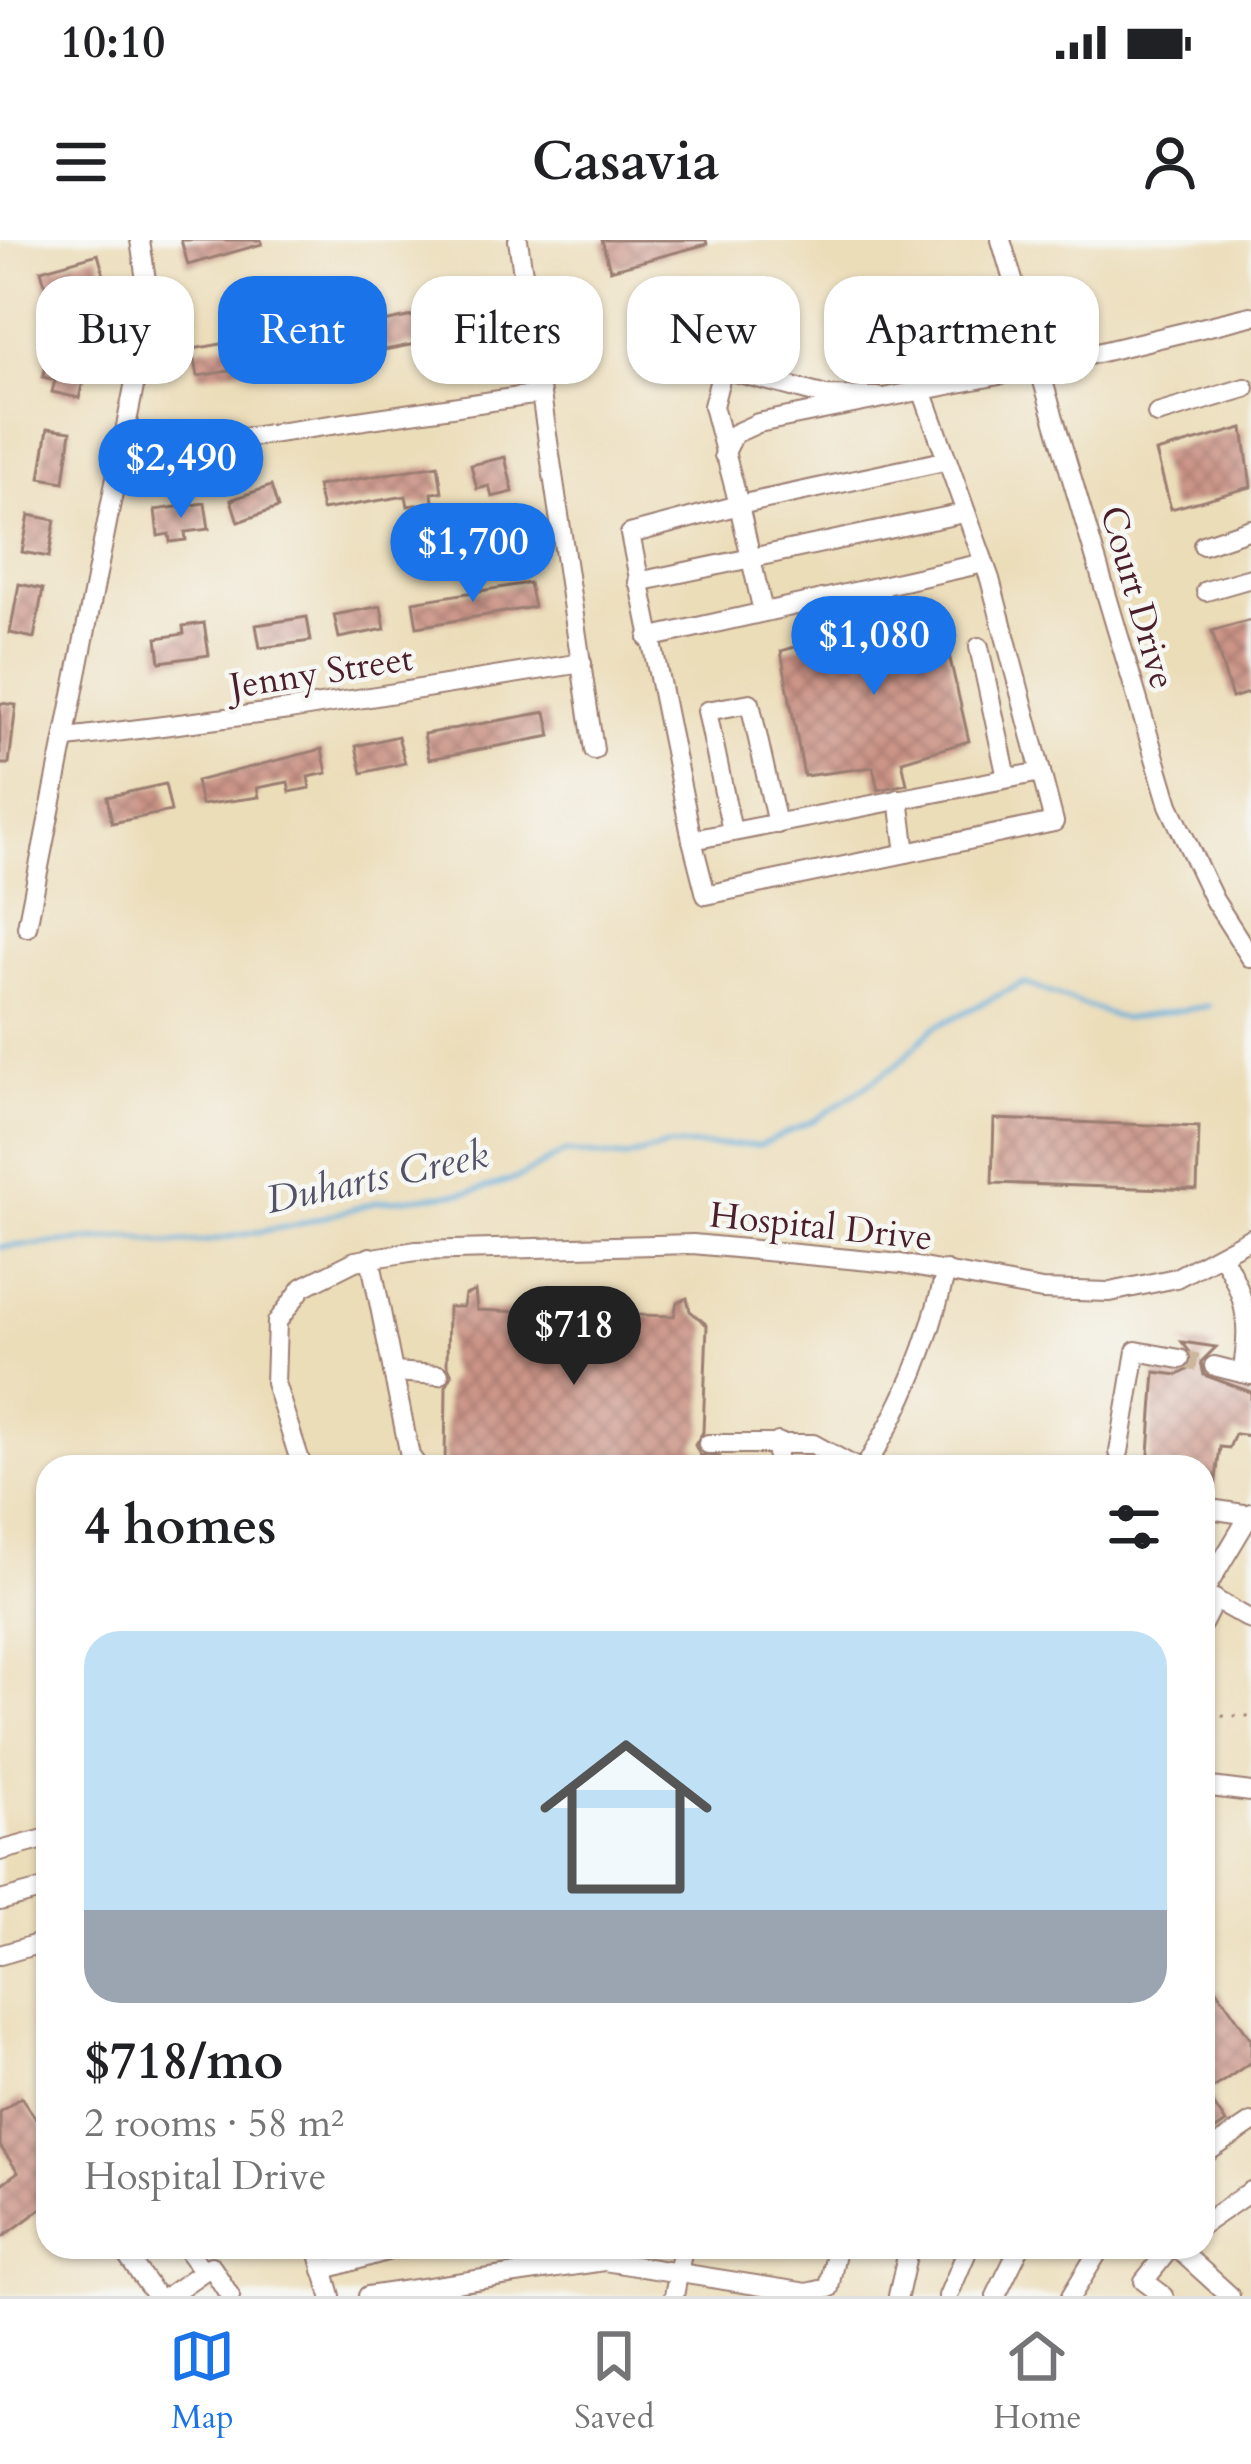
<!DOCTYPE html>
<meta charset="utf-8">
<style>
:root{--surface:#fff;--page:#f6f6f6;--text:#202124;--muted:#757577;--line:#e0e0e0;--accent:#1a73e8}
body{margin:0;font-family:Cardo,serif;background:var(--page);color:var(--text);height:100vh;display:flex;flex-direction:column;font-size:45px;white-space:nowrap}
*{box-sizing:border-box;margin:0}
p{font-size:39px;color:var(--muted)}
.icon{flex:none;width:66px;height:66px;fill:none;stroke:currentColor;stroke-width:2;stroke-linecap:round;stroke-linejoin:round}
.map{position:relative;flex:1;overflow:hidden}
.sheet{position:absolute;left:36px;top:1215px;width:1179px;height:804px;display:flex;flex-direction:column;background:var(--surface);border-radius:36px;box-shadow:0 3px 9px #0004}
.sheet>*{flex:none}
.guide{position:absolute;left:36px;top:36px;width:1179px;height:108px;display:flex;gap:24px}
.price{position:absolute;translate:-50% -102px;padding:0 27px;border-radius:42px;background:var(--accent);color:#fff;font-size:39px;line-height:78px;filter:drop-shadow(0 3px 6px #0008)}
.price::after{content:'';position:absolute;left:50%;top:72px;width:36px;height:27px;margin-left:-18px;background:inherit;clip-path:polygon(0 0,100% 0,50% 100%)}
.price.on{background:#222;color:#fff}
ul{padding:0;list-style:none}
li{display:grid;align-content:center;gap:24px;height:636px;padding:0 48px}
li+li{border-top:3px solid var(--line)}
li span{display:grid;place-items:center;height:372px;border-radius:36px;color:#555}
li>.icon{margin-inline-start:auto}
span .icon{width:216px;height:216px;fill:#fffc;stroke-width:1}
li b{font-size:51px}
h2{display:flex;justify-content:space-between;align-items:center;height:144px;padding:0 48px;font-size:51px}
.pill{padding:0 42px;border-radius:36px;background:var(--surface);box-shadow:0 3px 9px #0004;font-size:42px;line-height:108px}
.pill.on{background:var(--accent);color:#fff}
.status{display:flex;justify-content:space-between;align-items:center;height:84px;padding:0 60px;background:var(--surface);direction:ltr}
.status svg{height:33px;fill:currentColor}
header{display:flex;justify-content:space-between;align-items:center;height:156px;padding:0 48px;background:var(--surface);font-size:54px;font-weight:700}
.dock{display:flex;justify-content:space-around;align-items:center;height:168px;border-top:3px solid var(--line);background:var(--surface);font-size:33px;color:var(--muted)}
.dock a{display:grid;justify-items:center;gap:6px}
.dock .on{color:var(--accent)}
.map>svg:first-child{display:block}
</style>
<div class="status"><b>10:10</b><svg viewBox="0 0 49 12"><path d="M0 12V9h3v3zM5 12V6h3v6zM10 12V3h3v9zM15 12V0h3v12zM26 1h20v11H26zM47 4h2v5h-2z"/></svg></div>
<header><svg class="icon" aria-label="menu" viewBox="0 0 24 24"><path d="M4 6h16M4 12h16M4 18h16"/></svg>Casavia<svg class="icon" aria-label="person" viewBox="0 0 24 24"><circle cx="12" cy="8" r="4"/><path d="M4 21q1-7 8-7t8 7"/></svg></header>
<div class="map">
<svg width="1251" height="2056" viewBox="0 0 1251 2056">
<defs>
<pattern id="building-cross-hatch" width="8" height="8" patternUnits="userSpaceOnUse" patternTransform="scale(3)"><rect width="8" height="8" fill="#cc9588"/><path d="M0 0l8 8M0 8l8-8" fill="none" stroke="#a8796f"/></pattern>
</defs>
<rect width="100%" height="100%" fill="#f6f6f2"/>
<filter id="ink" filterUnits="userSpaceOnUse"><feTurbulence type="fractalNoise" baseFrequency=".00833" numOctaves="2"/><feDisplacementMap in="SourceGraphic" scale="24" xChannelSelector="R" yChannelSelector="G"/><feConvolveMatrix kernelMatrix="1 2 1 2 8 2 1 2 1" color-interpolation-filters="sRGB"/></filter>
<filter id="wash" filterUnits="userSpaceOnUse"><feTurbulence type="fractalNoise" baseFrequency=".004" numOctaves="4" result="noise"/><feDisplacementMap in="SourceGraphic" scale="48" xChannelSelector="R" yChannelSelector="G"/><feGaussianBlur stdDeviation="2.7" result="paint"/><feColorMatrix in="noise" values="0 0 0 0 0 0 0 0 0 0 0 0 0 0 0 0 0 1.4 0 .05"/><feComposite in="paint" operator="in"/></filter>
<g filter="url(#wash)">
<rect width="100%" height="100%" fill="#ecddb9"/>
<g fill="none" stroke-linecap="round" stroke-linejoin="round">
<polyline stroke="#61adda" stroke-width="4.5" points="0,1007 132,997 166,1003 207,1001 296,985 377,962 470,952 518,938 565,912 625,918 667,906 760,905 817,879 898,824 933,788 1023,743 1123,779 1209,766"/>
</g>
<g id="blocks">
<g fill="url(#building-cross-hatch)">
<polygon points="181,0 261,0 262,4 188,25"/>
<polygon points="602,0 706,0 707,4 610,30"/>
<polygon points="98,14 105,39 48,55 41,30"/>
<polygon points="496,59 503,87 369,113 364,86"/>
<polygon points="338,87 344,113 299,122 294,96"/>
<polygon points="63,92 93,99 79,158 52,152 55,140 43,137 49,108 59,111"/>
<polygon points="255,98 260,126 198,136 193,109"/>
<polygon points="48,188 71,191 64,242 40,238"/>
<polygon points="1243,188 1251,247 1171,269 1156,212"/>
<polygon points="505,217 513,252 492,257 489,246 477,249 471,225"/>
<polygon points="438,225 442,252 432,253 433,262 408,266 406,256 322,270 317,246"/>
<polygon points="271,246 278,268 238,282 231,260"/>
<polygon points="205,263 209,289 185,292 186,300 170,302 169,294 158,296 155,270"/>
<polygon points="29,275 55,280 49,317 22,312"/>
<polygon points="529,343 534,367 417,387 413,362"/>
<polygon points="19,344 43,349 34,398 10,393"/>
<polygon points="381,366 385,389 339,398 334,375"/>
<polygon points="855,366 858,377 872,386 940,376 969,501 902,521 907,544 878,550 873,527 804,536 781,411 843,393 851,379 849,367"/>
<polygon points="307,377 311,401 260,408 256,385"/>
<polygon points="1251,380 1251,452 1232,458 1212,391"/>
<polygon points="204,383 209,415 160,422 157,398 184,394 183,386"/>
<polygon points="0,463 16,465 9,524 0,524"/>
<polygon points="546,472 551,496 429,519 424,494"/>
<polygon points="398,496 405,523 362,533 356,506"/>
<polygon points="322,509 327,533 308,537 310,548 290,552 288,542 257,548 259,557 201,565 196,541"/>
<polygon points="165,544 171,571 112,583 107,557"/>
<polygon points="994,879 1199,887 1197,950 992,943"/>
<polygon points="475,1051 477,1070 525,1072 674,1076 677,1062 687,1058 690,1071 707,1085 703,1192 695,1205 700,1215 720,1217 721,1223 445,1227 446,1146 452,1135 447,1124 448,1067 463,1067 465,1055"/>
<polygon points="1182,1102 1216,1107 1201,1122 1204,1135 1251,1152 1251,1196 1235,1194 1229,1208 1220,1207 1214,1256 1203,1255 1203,1227 1148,1227 1155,1132 1178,1135 1189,1129 1193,1116"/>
<polygon points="1217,1750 1251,1799 1251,1822 1206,1853 1226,1883 1203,1899 1203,1759"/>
<polygon points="21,1857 48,1896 48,1964 0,1999 0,1945 18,1932 0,1906 0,1872"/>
</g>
</g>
</g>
<g filter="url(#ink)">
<use href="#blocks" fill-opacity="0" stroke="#9b7e72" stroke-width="3"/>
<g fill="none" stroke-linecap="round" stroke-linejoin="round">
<polyline stroke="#ccb79d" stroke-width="18" stroke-dasharray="18 9" stroke-linecap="butt" points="1180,1119 1214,1126"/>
<defs>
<g id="minor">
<polyline points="518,0 594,510"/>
<polyline points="1001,0 1169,565 1214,660 1251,718"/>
<polyline points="878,157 826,156 731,131 721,135 713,166 739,265 630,294 692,600 1041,532 990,339 922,150"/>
<polyline points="1157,174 1245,148"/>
<polyline points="724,215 734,194 758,183 1039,127 1251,76"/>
<polyline points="122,216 539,154"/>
<polyline points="1203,305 1251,289"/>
<polyline points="638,342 964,273"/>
<polyline points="1206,351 1251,338"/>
<polyline points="822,359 828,371 838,375"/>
<polyline points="868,368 881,358 880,346"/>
<polyline points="763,372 739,265 944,221"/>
<polyline points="648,398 984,323"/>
<polyline points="979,407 1007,538"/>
<polyline points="68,498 289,470 582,423"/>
<polyline points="899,559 906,613"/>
<polyline points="732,591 707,471 750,463 777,584"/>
<polyline points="692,600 706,655 1054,582 1041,532"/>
<polyline points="27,687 146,86 148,54 140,0"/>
<path d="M1222,1016c25,41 29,70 20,117l9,2"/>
<polyline points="370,1017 410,1216 418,1227"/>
<polyline points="1214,1126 1242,1133"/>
<polyline points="393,1132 439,1135"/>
<polyline points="708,1204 813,1204 855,1227"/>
<polyline points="1119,1212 1136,1111 1180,1119"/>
<polyline points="302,1227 275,1143 277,1082 303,1047 355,1021 416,1011 693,1004 901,1024 1042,1050 1110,1052 1176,1038 1251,998"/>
<polyline points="776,1227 778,1202"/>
<path d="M865,1227c40,-63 63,-123 81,-196"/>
<polyline points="1203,1268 1250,1275"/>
<polyline points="1251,1273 1203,1353 1251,1380"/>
<polyline points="1203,1383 1215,1359"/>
<polyline points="1203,1546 1251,1552"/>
<polyline points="0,1611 48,1598"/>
<polyline points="0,1661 48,1648"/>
<polyline points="0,1715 48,1701"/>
<polyline points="1203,1915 1251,1883"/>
<polyline points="1203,1984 1251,1951"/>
<polyline points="121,2007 156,2056"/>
<polyline points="185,2007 203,2031"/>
<polyline points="317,2007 331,2056"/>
<polyline points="1176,2007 1230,2056"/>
<polyline points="323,2030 400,2007"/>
<polyline points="168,2056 211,2026 230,2056"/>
<polyline points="368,2056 604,2021 807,2053 829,2048 837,2007"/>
<polyline points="674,2056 683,2007"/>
<polyline points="898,2056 909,2007"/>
<polyline points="948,2056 969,2007"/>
<polyline points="996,2056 1020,2007"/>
<polyline points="1071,2056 1101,2007"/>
<polyline points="1164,2056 1144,2041 1171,2007"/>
</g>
</defs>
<use href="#minor" stroke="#9b7e72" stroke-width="22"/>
<polyline stroke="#9b7e72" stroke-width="3" stroke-dasharray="3 9" stroke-linecap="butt" points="1203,1489 1216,1476 1251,1476"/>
<use href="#minor" stroke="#fff" stroke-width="18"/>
</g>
</g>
<g text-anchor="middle" stroke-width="9" stroke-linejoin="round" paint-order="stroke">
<g font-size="36" fill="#4a1f2b" stroke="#f6f6f2">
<text transform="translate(1139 357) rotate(74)" y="13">Court Drive</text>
<text transform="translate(321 431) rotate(-9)" y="13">Jenny Street</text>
<text transform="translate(821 985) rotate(6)" y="13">Hospital Drive</text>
</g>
<g font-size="39" font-style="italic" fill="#525168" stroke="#f6f6f2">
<text transform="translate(377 936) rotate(-12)" y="14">Duharts Creek</text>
</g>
</g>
</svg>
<b class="price" style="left:181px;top:281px">$2,490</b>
<b class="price" style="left:473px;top:365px">$1,700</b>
<b class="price" style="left:874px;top:458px">$1,080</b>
<b class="price on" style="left:574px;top:1148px">$718</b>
<div class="guide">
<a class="pill">Buy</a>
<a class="pill on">Rent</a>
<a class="pill">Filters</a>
<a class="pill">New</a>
<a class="pill">Apartment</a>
</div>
<section class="sheet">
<h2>4 homes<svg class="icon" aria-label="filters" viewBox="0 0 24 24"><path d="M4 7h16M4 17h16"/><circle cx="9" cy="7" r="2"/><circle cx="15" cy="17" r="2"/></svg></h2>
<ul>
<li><span style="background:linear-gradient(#bfe0f5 75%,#9aa5b1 0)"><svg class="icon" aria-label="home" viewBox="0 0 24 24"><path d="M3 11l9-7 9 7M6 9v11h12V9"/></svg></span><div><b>$718/mo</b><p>2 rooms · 58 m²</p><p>Hospital Drive</p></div></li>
</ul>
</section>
</div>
<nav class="dock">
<a class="on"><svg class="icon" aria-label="map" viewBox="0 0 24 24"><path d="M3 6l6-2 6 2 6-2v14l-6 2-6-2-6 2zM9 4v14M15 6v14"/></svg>Map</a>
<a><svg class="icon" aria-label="saved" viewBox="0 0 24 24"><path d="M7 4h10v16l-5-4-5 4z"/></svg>Saved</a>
<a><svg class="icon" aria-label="home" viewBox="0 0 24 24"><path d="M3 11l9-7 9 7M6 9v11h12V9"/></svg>Home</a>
</nav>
